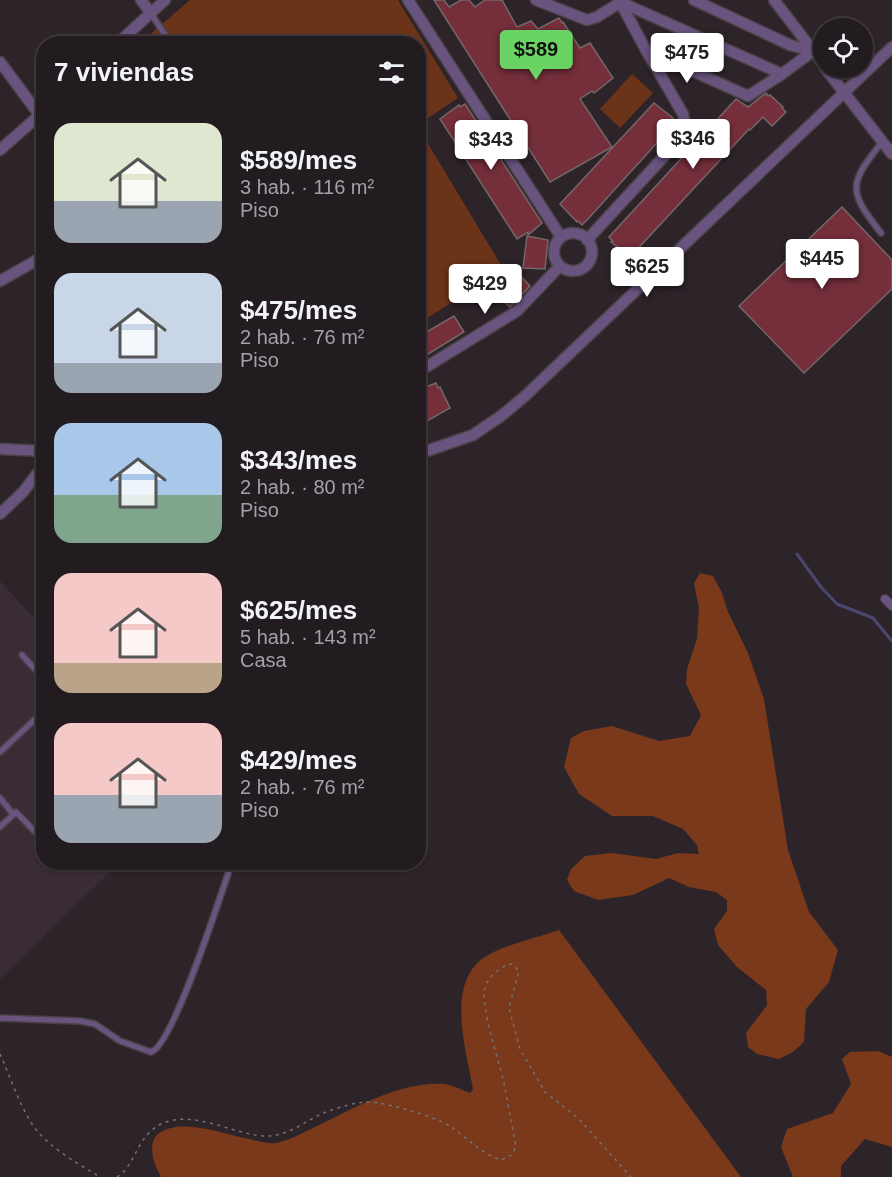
<!DOCTYPE html>
<html lang="es">
<meta charset="utf-8">
<style>
:root{--surface:#221b20;--page:#2e282d;--text:#f1f3f6;--muted:#a2a1a5;--line:#3f393e;--accent:#69d464}
body{margin:0;font-family:Arial,sans-serif;background:var(--page);color:var(--text);height:100vh;display:flex;flex-direction:column;font-size:22px;white-space:nowrap}
*{box-sizing:border-box;margin:0}
p{font-size:20px;color:var(--muted)}
.icon{flex:none;width:33px;height:33px;fill:none;stroke:currentColor;stroke-width:2;stroke-linecap:round;stroke-linejoin:round}
.map{position:relative;flex:1;overflow:hidden}
.panel{position:absolute;left:36px;top:36px;width:390px;height:834px;display:flex;flex-direction:column;background:var(--surface);border-radius:24px;box-shadow:0 2px 4px #0004,0 0 0 2px var(--line)}
.panel>*{flex:none}
.controls{position:absolute;left:813px;top:18px;display:grid;gap:12px}
.controls a{display:grid;place-items:center;width:60px;height:60px;border-radius:50%;background:var(--surface);box-shadow:0 2px 4px #0004,0 0 0 2px var(--line);font-size:30px}
.price{position:absolute;translate:-50% -51px;padding:0 14px;border-radius:6px;background:#fff;color:#222;font-size:20px;line-height:39px;filter:drop-shadow(0 2px 3px #0008)}
.price::after{content:'';position:absolute;left:50%;top:36px;width:18px;height:14px;margin-left:-9px;background:inherit;clip-path:polygon(0 0,100% 0,50% 100%)}
.price.selected{background:var(--accent);color:#111}
ul{padding:0;list-style:none}
li{display:flex;align-items:center;gap:18px;height:150px;padding:0 18px}
li span{display:grid;place-items:center;flex:none;width:168px;height:120px;border-radius:18px;color:#555}
li>.icon{margin-inline-start:auto}
span .icon{width:72px;height:72px;fill:#fffc;stroke-width:1}
li b{font-size:26px}
h2{display:flex;justify-content:space-between;align-items:center;height:72px;padding:0 18px;font-size:26px}
.map>svg:first-child{display:block}
</style>
<div class="map">
<svg width="892" height="1177" viewBox="0 0 892 1177">
<rect width="100%" height="100%" fill="#2d242a"/>
<polygon fill="#392c35" points="0,581 43,628 44,862 119,863 0,979"/>
<g fill="#6b3318">
<polygon points="190,0 398,0 458,98 419,124 418,44 139,44"/>
<polygon points="632,74 653,93 620,128 600,109"/>
<polygon points="418,127 504,270 419,323 418,323"/>
</g>
<g fill="#79391a">
<polygon points="700,573 713,576 722,593 728,612 748,653 764,699 788,850 809,912 838,950 829,982 806,1009 804,1042 793,1052 779,1059 757,1054 748,1047 746,1033 767,1005 766,990 737,967 718,945 714,929 727,911 727,900 716,892 689,887 669,878 633,895 598,900 574,891 567,880 571,869 585,856 611,853 656,859 678,853 699,854 697,845 683,829 653,816 612,816 579,794 564,767 571,738 584,731 612,726 659,741 690,736 701,715 686,684 687,669 697,639 699,608 694,583"/>
<path d="M559,930l182,247h-580c-7,-12 -16,-36 0,-45 23,-14 63,2 88,7 9,2 19,5 27,4 14,-3 26,-10 39,-16 38,-18 85,-46 129,-43 8,1 18,6 26,9l3,-4c-7,-40 -29,-109 15,-134 17,-10 51,-18 71,-25z"/>
<polygon points="878,1051 892,1057 892,1147 865,1139 841,1166 841,1177 793,1177 781,1147 787,1129 833,1113 851,1084 842,1059 850,1052"/>
</g>
<g fill="none" stroke-linecap="round" stroke-linejoin="round">
<polyline stroke="#4b4870" stroke-width="3" points="797,554 821,587 837,604 873,618 892,641"/>
</g>
<g fill="#752f3b" stroke="#746768" stroke-width="1.5">
<polygon points="434,0 444,0 449,7 461,0 469,0 475,7 485,0 502,0 517,27 531,21 538,29 559,18 562,23 563,22 580,48 590,43 613,78 594,93 592,91 580,99 612,147 550,182"/>
<polygon points="766,93 768,96 770,95 783,107 782,108 786,112 772,126 763,117 750,130 749,129 630,257 611,242 613,241 609,237 736,99 748,107"/>
<polygon points="654,103 673,118 672,119 675,123 587,220 582,225 578,221 577,222 560,204"/>
<polygon points="465,104 542,223 528,235 528,232 517,239 440,119 459,105 460,107"/>
<polygon points="842,207 892,260 892,289 804,373 739,306"/>
<polygon points="527,236 548,240 545,269 523,268"/>
<polygon points="518,273 530,286 510,307 498,296 501,292 500,290"/>
<polygon points="454,316 464,332 425,356 418,346 418,337"/>
<polygon points="436,383 438,388 440,387 450,408 418,426 418,390"/>
</g>
<g fill="none" stroke-linecap="round" stroke-linejoin="round">
<defs>
<g id="service">
<polyline points="150,12 171,44"/>
<path d="M881,233c-34,-43 -32,-49 1,-91"/>
<polyline points="22,655 44,679"/>
<polyline points="0,752 44,711"/>
<polyline points="0,798 13,814"/>
<polyline points="0,827 16,812 44,841"/>
<path d="M0,1018l80,3 15,3 25,17 31,11c22,-6 71,-161 81,-190"/>
</g>
<polyline id="pedestrian" points="885,599 892,606"/>
<g id="minor">
<polyline points="141,0 150,12"/>
<polyline points="408,0 561,237"/>
<polyline points="536,0 587,20 597,17 624,0"/>
<polyline points="619,0 646,50 748,96 782,74"/>
<polyline points="694,0 790,45 813,51"/>
<polyline points="774,0 824,65"/>
<polyline points="620,2 782,74 813,51"/>
<polyline points="117,44 165,0"/>
<polyline points="0,62 44,121"/>
<polyline points="825,68 892,154"/>
<polyline points="0,150 43,112"/>
<circle cx="573" cy="252" r="19"/>
<polyline points="587,240 681,138 685,126 683,114 646,50"/>
<polyline points="0,281 44,256"/>
<polyline points="418,372 517,311 560,266"/>
<polyline points="0,449 44,451"/>
<polyline points="418,454 473,435 501,416 524,397 892,47"/>
<polyline points="0,514 23,492 44,465"/>
</g>
</defs>
<use href="#service" stroke="#4a4247" stroke-width="8"/>
<use href="#pedestrian" stroke="#4a4247" stroke-width="10"/>
<use href="#minor" stroke="#4a4247" stroke-width="13"/>
<g stroke="#777075" stroke-width="1.5" stroke-dasharray="3 4.5" stroke-linecap="butt">
<path d="M0,1054c10,22 23,62 39,79 17,19 40,31 61,44"/>
<path d="M117,1177c19,-11 19,-42 46,-54 33,-13 70,12 103,13 19,1 39,-14 55,-22 12,-5 31,-11 44,-12 18,-1 68,14 83,23 18,11 33,29 53,35l11,-5 4,-8c-4,-21 -8,-43 -12,-64 -5,-22 -24,-77 -19,-96 4,-11 17,-22 27,-23l7,7 -10,37 11,41 25,43 33,26 53,59"/>
</g>
<use href="#service" stroke="#69547f" stroke-width="5"/>
<use href="#pedestrian" stroke="#69547f" stroke-width="8"/>
<use href="#minor" stroke="#69547f" stroke-width="10"/>
</g>
</svg>
<div class="controls">
<a><svg class="icon" aria-label="locate" viewBox="0 0 24 24"><circle cx="12" cy="12" r="6"/><path d="M12 2v4M12 18v4M2 12h4M18 12h4"/></svg></a>
</div>
<b class="price selected" style="left:536px;top:81px">$589</b>
<b class="price" style="left:687px;top:84px">$475</b>
<b class="price" style="left:693px;top:170px">$346</b>
<b class="price" style="left:491px;top:171px">$343</b>
<b class="price" style="left:822px;top:290px">$445</b>
<b class="price" style="left:647px;top:298px">$625</b>
<b class="price" style="left:485px;top:315px">$429</b>
<section class="panel">
<h2>7 viviendas<svg class="icon" aria-label="filters" viewBox="0 0 24 24"><path d="M4 7h16M4 17h16"/><circle cx="9" cy="7" r="2"/><circle cx="15" cy="17" r="2"/></svg></h2>
<ul>
<li><span style="background:linear-gradient(#dfe7d0 65%,#9aa5b1 0)"><svg class="icon" aria-label="home" viewBox="0 0 24 24"><path d="M3 11l9-7 9 7M6 9v11h12V9"/></svg></span><div><b>$589/mes</b><p>3 hab. · 116 m²</p><p>Piso</p></div></li>
<li><span style="background:linear-gradient(#c9d6e8 75%,#9aa5b1 0)"><svg class="icon" aria-label="home" viewBox="0 0 24 24"><path d="M3 11l9-7 9 7M6 9v11h12V9"/></svg></span><div><b>$475/mes</b><p>2 hab. · 76 m²</p><p>Piso</p></div></li>
<li><span style="background:linear-gradient(#a9c7e8 60%,#7fa58c 0)"><svg class="icon" aria-label="home" viewBox="0 0 24 24"><path d="M3 11l9-7 9 7M6 9v11h12V9"/></svg></span><div><b>$343/mes</b><p>2 hab. · 80 m²</p><p>Piso</p></div></li>
<li><span style="background:linear-gradient(#f6c9c9 75%,#b9a48a 0)"><svg class="icon" aria-label="home" viewBox="0 0 24 24"><path d="M3 11l9-7 9 7M6 9v11h12V9"/></svg></span><div><b>$625/mes</b><p>5 hab. · 143 m²</p><p>Casa</p></div></li>
<li><span style="background:linear-gradient(#f6c9c9 60%,#9aa5b1 0)"><svg class="icon" aria-label="home" viewBox="0 0 24 24"><path d="M3 11l9-7 9 7M6 9v11h12V9"/></svg></span><div><b>$429/mes</b><p>2 hab. · 76 m²</p><p>Piso</p></div></li>
</ul>
</section>
</div>
